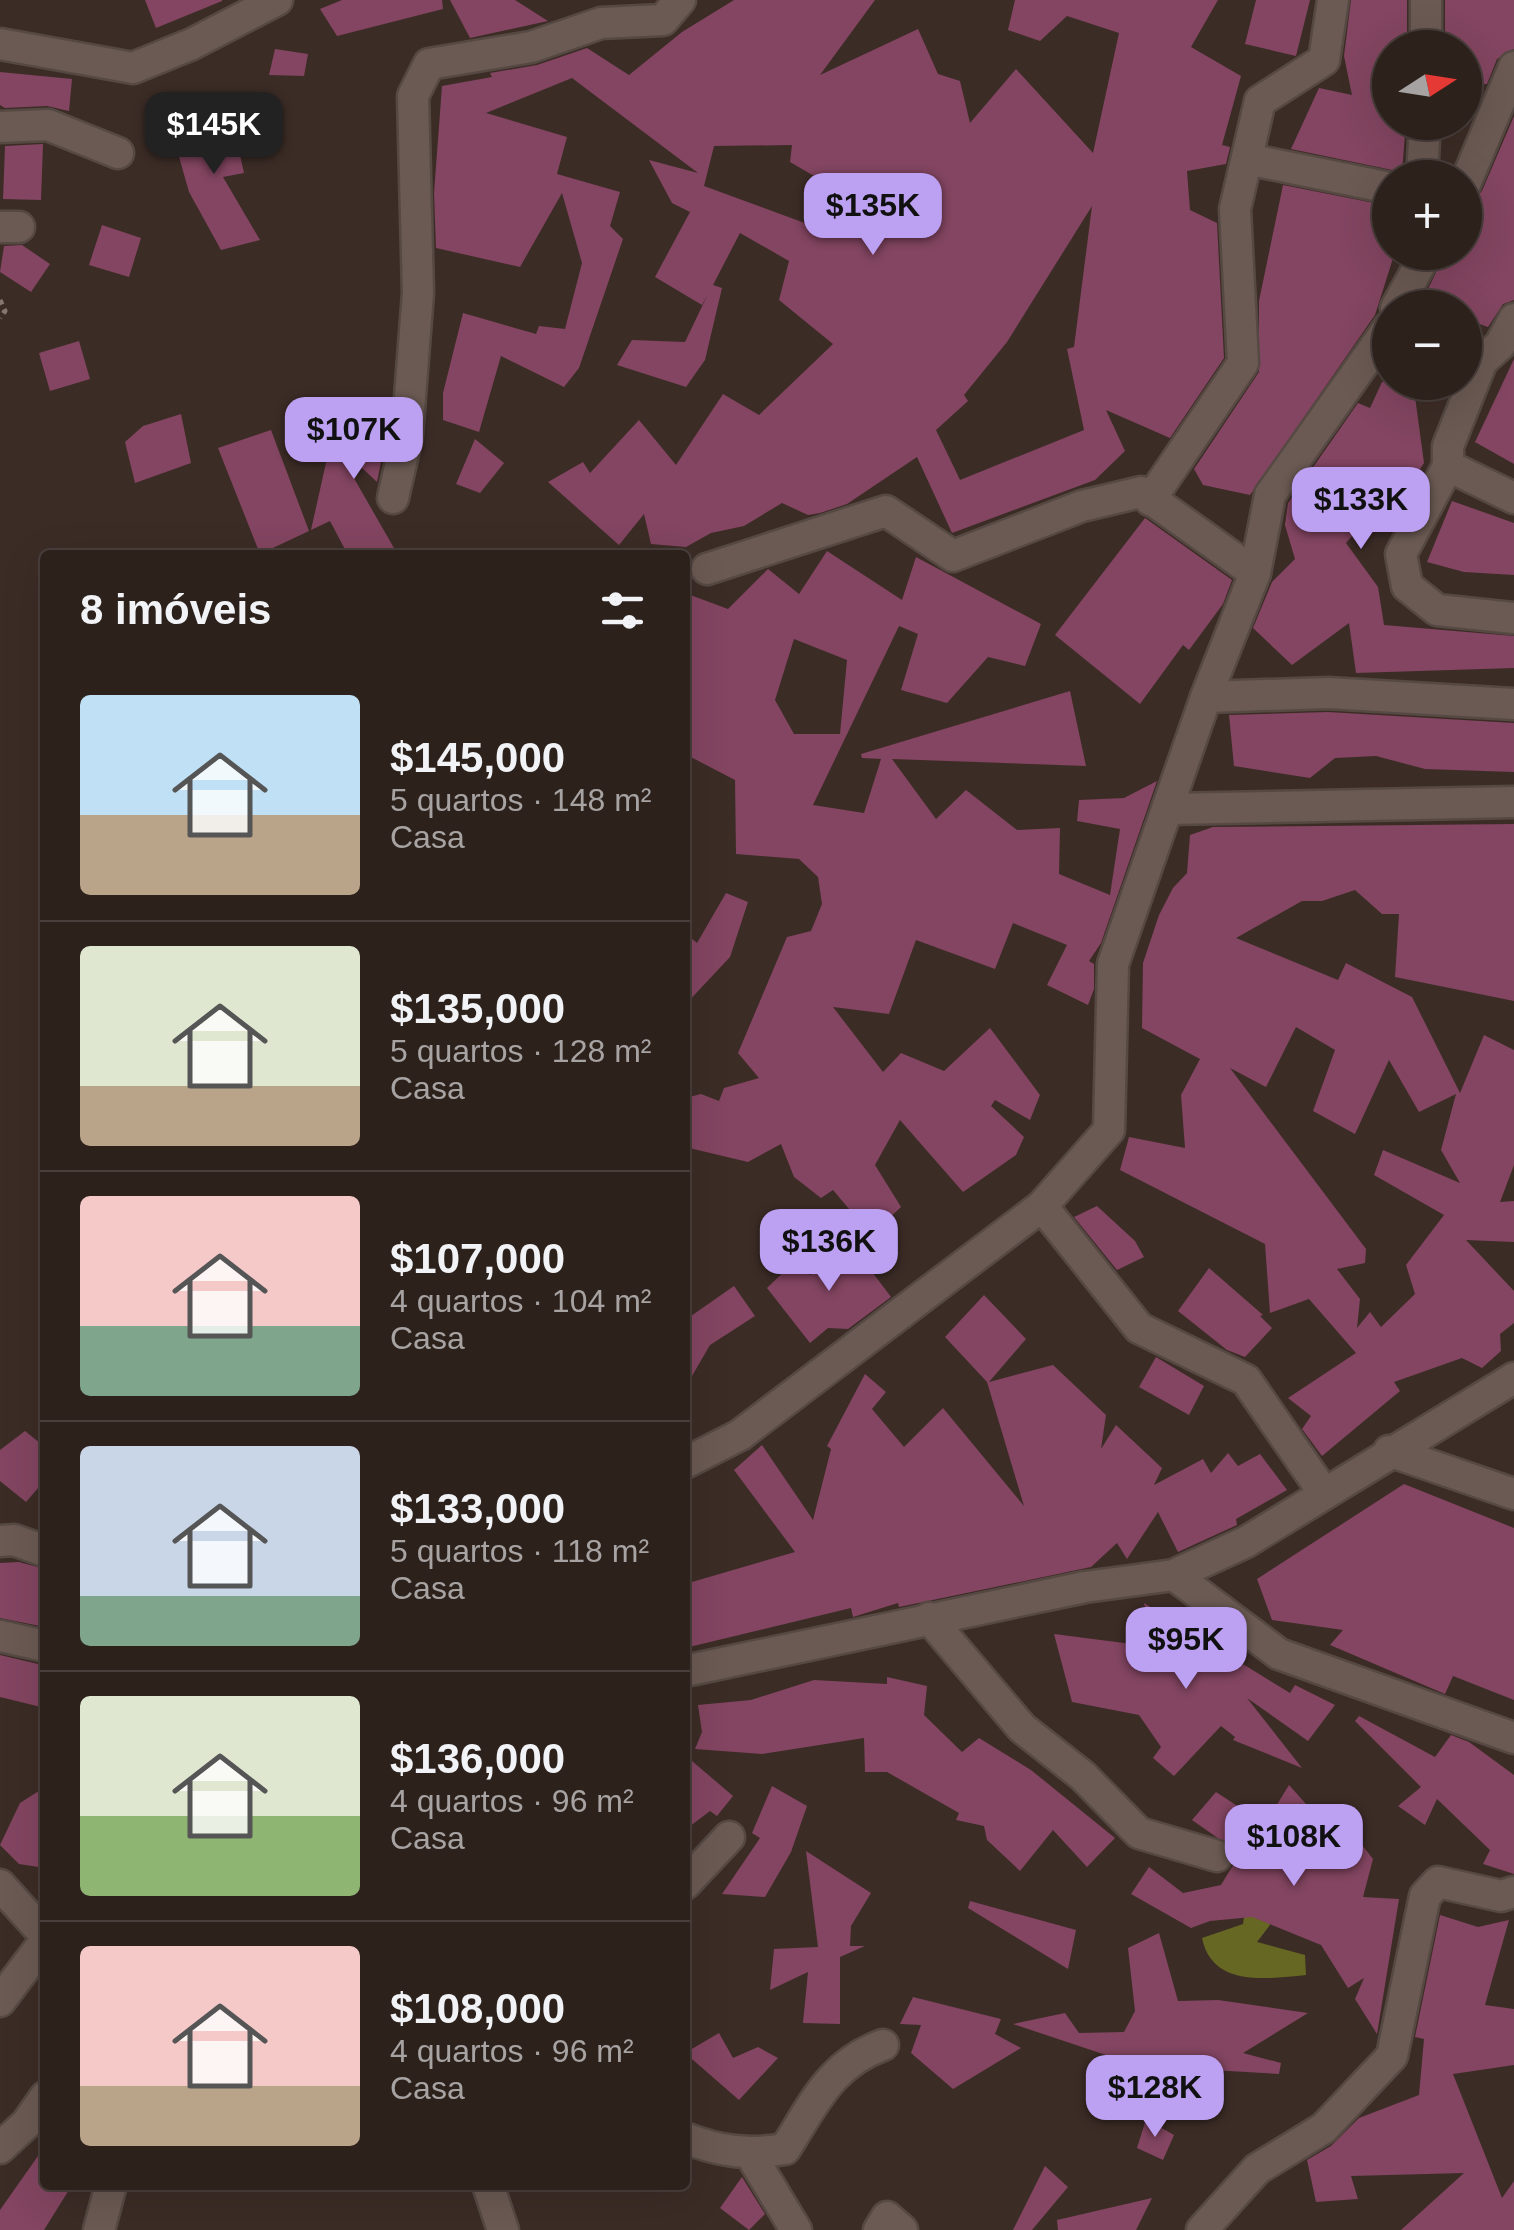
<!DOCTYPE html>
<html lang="pt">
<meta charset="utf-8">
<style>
:root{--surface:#2d211c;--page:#392e29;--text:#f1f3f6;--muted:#a7a3a3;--line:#483e3b;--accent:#bca0f2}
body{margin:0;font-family:Helvetica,sans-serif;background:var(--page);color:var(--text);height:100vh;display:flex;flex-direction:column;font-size:38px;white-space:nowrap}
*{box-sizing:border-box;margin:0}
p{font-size:32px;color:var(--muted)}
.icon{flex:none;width:55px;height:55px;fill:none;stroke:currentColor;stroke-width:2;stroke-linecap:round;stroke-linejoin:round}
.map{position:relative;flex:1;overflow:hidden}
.panel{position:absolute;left:40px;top:550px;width:650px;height:1640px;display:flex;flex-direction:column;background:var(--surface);border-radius:10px;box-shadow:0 10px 40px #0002,0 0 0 2px var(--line)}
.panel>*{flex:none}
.needle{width:65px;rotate:78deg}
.fabs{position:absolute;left:1372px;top:30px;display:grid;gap:20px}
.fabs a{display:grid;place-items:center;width:110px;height:110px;border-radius:50%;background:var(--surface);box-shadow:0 10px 40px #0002,0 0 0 2px var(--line);font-size:50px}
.price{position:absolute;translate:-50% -85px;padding:0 22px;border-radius:20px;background:var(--accent);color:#111;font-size:32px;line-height:65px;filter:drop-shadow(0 2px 5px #0008)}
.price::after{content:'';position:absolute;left:50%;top:60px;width:30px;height:22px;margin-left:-15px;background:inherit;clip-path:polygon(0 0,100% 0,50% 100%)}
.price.selected{background:#222;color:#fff}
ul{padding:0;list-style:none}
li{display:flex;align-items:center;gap:30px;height:250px;padding:0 40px}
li+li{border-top:2px solid var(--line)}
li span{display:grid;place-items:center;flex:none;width:280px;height:200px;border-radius:10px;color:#555}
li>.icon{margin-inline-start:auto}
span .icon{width:120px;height:120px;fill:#fffc;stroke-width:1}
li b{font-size:42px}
h2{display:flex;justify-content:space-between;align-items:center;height:120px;padding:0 40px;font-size:42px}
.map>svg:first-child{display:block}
</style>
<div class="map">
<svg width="1514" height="2230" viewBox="0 0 1514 2230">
<rect width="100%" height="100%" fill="#3c2c26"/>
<path fill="#656722" d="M1263,1894l7,31 -13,17 48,13 1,20c-41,4 -94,12 -104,-37l41,-14 4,-28z"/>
<g fill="#834561" fill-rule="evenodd">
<polygon points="145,0 222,0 222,1 156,28"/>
<polygon points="342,0 442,0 443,9 337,36 320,9"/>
<polygon points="450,0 515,0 548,21 470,38"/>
<path d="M734,0h141l-55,75 98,-46 20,45 22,7 10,42 46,-54 77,84 26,-120 -52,-17 -27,25 -32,-11 7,-30h203l-27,47 50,29 -19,69 8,2 -4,17 -39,7 3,39 27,13 7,135 -54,80 -64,-28 19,41 -30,29 -143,53 -35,-76 -70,47 -27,9 -12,2 -26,-12 -38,23 -33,7 -25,14 -35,-3 -7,-30 -25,31 -71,-63 35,-20 7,11 49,-53 37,45 47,-71 36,21 74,-71 -54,-44 10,-39 -49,-28 -27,52 9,3 -17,72 -19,27 -69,-22 15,-25 53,2 22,-46 -5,9 -47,-28 35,-65 -18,-9 -23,-43 49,13 -126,-95 -86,35 81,24 -10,37 63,18 -10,34 13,13 -44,129 -15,19 -63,-31 -22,76 -36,-12v-27l20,-80 73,21 3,-8 26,3 17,-66 -20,-70 -42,74 -84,-19 -2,-55 8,-107 50,-9 -2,-4 47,-8 50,-17 42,27 53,-43zM792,145l-2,17 43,25 -23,38 -106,-39 10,-40zM1092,206l-18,141 -7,2 17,81 -124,50 -24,-50 32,-29 -4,-6 43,-53z"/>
<polygon points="1256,0 1310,0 1296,56 1245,44"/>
<polygon points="1351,0 1407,0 1407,48 1390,48 1390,122 1406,122 1402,172 1291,149 1319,88 1352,95 1344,56"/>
<polygon points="1445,0 1514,0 1514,49 1497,59 1487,84 1465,85 1465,48 1445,48"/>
<polygon points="275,49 308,54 304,76 269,75"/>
<polygon points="0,72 72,79 69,111 47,106 5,108 0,105"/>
<polygon points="231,114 244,173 223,177 260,240 221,250 189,192 170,125"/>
<polygon points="1514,116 1514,300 1503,304 1488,327 1465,319 1465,308 1432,308 1427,291 1446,252 1465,252 1465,209 1482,191"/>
<polygon points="43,144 41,200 3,199 5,146"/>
<polygon points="1283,185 1389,206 1390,252 1395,252 1375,315 1250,495 1203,485 1194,469 1259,372 1259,301"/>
<polygon points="102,225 141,238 129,277 89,265"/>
<polygon points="22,245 50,264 31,292 0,272 4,246"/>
<polygon points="79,341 90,379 50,391 39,353"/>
<polygon points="1514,359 1514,464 1475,442"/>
<polygon points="1382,382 1413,382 1424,463 1389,516 1368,518 1346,543 1378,587 1384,625 1514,636 1514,668 1356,673 1349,623 1292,665 1253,628 1272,582 1295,559 1285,525 1288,503 1358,403 1370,408"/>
<polygon points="340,400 390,417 377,482 332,440 398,555 348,555 330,521 311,530"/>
<polygon points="181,414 191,463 135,483 125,442 143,426"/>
<polygon points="271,430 309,531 260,554 218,448"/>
<polygon points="475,439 504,463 480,493 456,484"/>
<polygon points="1452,501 1514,523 1514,575 1464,572 1427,562"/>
<polygon points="1145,518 1232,580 1223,604 1189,650 1183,645 1140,704 1055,635"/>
<path d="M827,551l75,49 14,-43 125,67 -16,42 -37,-9 -41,46 -46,-13 17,-56 -19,-8 -86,179 51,8 17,-54 -19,-1 -1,-4 209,-63 16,75 -194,-7 44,60 30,-29 51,40 43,-2 -1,46 51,21 10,-66 -43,-8 2,-21 45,-2 33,-17 -56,162 -12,18 5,3v25l-6,16 -41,-20 20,-40 -54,-22 -18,46 -79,-29 -27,74 -56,-7 50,65 18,-19 43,18 46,-43 50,67 -10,25 -35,-20 -4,6 33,31 -8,18 -53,37 -63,-72 -25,45 26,42 -30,28 -38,-45 -12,8 -27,-21 -13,-33 -33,18 -63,-15v-49l16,-4 18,7 5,-13 35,-10 -21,-25 49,-116 24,-6 11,-27 -4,-27 -19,-18 -63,-5 -1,-74 -50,-26v-161l43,16 40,-40 31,25zM794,639l53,21 -7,74h-46l-19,-34z"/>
<polygon points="1328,712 1514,723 1514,772 1425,769 1376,756 1335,758 1310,778 1234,766 1229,715"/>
<path d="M1514,824v177l-119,-24 4,-63h-17l-27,-24 -33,11h-20l-66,37 102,42 8,-17 66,34 48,96 24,-58 30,15v115l-14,37 14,-1v41l-48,-2 48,51v32l-14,11 1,17 -19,17 -20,-10 -68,24 6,9 -78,65 -20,-27 9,-13 -23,-18 68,-45 -47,-54 -39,14 -5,-69 -145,-74 9,-33 56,11 -4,-53 19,-36 -58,-31 1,-65 16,-48 14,-27 14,-15 3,-38 23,-8zM1296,1027l39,23 -22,61 42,23 34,-74 30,52 37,-18 -15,56 19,33 -77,-33 -9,25 70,40 -38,50 9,29 -34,33 -11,-15 -13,16 3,-29 -23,-30 28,-6 1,-14 -136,-181 36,19z"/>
<polygon points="726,893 748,902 730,957 685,1005 685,933 697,943"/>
<polygon points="1097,1206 1135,1241 1144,1257 1117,1270 1074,1217"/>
<polygon points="852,1245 891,1297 848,1329 828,1328 810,1343 767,1288 794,1262 810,1275"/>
<polygon points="1209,1268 1263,1315 1260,1316 1272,1328 1245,1357 1227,1350 1178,1311"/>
<polygon points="734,1286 755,1316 710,1345 685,1388 685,1344 691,1316"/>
<polygon points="984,1295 1026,1339 989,1382 1053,1365 1106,1415 1101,1449 1116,1425 1162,1468 1154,1485 1203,1459 1211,1473 1228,1453 1238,1466 1260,1454 1287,1490 1236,1519 1237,1525 1178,1552 1158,1512 1127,1559 1117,1543 1091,1567 899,1607 898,1603 853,1617 851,1608 685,1648 685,1584 795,1552 734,1470 762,1445 813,1520 831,1449 827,1446 865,1374 886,1392 872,1409 904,1447 943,1408 1024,1506 987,1382 945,1337"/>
<polygon points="1156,1357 1204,1386 1189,1415 1139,1387"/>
<polygon points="25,1431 45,1447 45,1480 26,1502 0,1481 0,1450"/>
<polygon points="1404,1484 1514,1528 1514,1700 1453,1676 1445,1694 1330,1645 1343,1630 1272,1620 1257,1579"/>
<polygon points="19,1562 45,1569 45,1627 0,1618 0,1563"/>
<polygon points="1144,1603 1290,1693 1295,1685 1335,1705 1308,1741 1247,1698 1302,1768 1233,1740 1235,1737 1221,1726 1174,1776 1153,1758 1161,1747 1139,1715 1072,1702 1054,1634 1155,1647"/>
<polygon points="0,1655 38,1664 45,1708 0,1697"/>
<polygon points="887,1677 927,1686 924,1715 962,1752 979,1738 1031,1770 1115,1838 1087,1867 1053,1830 1020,1871 987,1840 984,1826 956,1820 959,1813 887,1772 865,1772 864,1738 762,1754 695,1749 702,1732 698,1705 751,1700 814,1680 887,1684"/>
<polygon points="1359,1716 1435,1757 1451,1735 1469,1742 1514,1775 1514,1874 1483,1864 1490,1850 1437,1799 1425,1825 1398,1806 1421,1787 1355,1721"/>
<polygon points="685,1755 733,1796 717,1816 710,1811 685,1830"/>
<polygon points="1289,1785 1322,1822 1333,1808 1373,1859 1363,1897 1399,1899 1377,2034 1355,1999 1364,1978 1348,1988 1321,1945 1252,1917 1210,1921 1191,1928 1131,1894 1149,1867 1183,1893 1221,1885 1235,1862 1235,1850 1192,1820 1216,1792 1265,1824"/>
<polygon points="772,1786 807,1806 791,1852 765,1897 722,1894 760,1838 752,1833"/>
<polygon points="45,1787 45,1868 19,1864 0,1845 20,1803"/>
<polygon points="806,1851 871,1893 851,1926 850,1946 865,1946 840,1957 840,2024 803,2023 808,1972 770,1990 774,1949 818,1947"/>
<polygon points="970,1901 1076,1930 1068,1969 968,1908"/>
<polygon points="1440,1915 1478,1927 1509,1920 1485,2005 1514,2009 1514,2065 1453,2074 1502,2198 1514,2181 1514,2230 1401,2230 1464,2173 1351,2176 1358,2199 1316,2202 1307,2160 1331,2146 1359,2118 1419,2095 1424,2039 1415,2037"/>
<polygon points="1159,1933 1178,2001 1218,2000 1308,2013 1243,2053 1281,2063 1279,2074 1212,2070 1215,2084 1172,2077 1013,2024 1065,2013 1079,2033 1124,2032 1135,2011 1128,1948"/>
<polygon points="913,1997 1001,2019 995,2034 1021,2048 953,2089 911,2053 921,2025 900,2024"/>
<polygon points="719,2033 733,2058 758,2047 778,2058 739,2100 685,2053"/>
<polygon points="1146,2119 1174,2135 1163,2160 1137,2148"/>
<polygon points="45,2146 45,2185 72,2185 44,2230 0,2230 0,2210"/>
<polygon points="1045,2166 1068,2187 1032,2230 1013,2230"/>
<polygon points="742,2177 765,2214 749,2230 720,2208"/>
<polygon points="1152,2198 1136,2230 1058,2230 1057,2220"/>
</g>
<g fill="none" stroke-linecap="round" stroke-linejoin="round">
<defs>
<g id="minor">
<polyline points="0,44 133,68 192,44 277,0"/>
<polyline points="1426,48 1426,0"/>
<polyline points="0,127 48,125 118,153"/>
<polyline points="1247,159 1390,188"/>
<polyline points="1422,178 1425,122"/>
<polyline points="1465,184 1514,67"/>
<polyline points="0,227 19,227"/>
<polyline points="1396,308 1427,252"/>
<polyline points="1465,354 1482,361 1500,345 1514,319"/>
<polyline points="1482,361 1448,446 1448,466 1514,498"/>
<polyline points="1448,466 1401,554 1407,586 1437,610 1514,618"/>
<polyline points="393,498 407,436 418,293 413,96 429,64 531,47 601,23 663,20 680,0"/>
<polyline points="1150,500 1243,363 1235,209 1260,101 1324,60 1333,0"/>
<polyline points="707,569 886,511 953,556 1082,506 1141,492 1255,573"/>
<polyline points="1206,697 1328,693 1514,704"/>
<polyline points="1168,809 1514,802"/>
<polyline points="1389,1451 1514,1494"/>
<polyline points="685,1463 740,1435 1042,1206"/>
<polyline points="1324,1493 1246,1380 1139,1328 1042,1206 1109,1130 1113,964 1206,697 1255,573 1270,495 1390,326"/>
<polyline points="0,1541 14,1540 45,1551"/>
<polyline points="1174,1575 1279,1654 1514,1738"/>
<polyline points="929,1618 1022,1728 1083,1776 1139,1833 1217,1856"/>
<polyline points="0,1636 45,1646"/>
<polyline points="685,1671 1085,1587 1174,1575 1246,1542 1514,1378"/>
<polyline points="685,1884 729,1837"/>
<polyline points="0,1885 45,1935"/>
<polyline points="0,2001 45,1941"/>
<path d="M685,2138c36,14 62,17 100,11 29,-45 45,-85 98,-104"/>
<polyline points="0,2148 27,2123 45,2097"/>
<polyline points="751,2155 796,2230"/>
<polyline points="488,2185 503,2230"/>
<polyline points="99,2230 111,2185"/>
<polyline points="879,2230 887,2217 902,2230"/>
<polyline points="1202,2230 1257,2169 1324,2128 1392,2056 1425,1896 1438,1882 1501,1896 1514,1892"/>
</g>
</defs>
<use href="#minor" stroke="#564943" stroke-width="35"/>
<polyline stroke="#847772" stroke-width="5" stroke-dasharray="5 5" stroke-linecap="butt" points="0,300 5,311 0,318"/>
<use href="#minor" stroke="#6b5a53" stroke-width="30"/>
</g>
</svg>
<div class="fabs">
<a><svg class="needle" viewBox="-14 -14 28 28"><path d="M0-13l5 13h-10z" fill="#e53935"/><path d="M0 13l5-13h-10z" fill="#a7a3a3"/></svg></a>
<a>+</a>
<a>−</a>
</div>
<b class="price selected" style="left:214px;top:177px">$145K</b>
<b class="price" style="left:873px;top:258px">$135K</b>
<b class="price" style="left:354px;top:482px">$107K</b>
<b class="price" style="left:1361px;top:552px">$133K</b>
<b class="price" style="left:829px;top:1294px">$136K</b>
<b class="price" style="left:1186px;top:1692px">$95K</b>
<b class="price" style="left:1294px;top:1889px">$108K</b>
<b class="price" style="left:1155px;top:2140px">$128K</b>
<section class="panel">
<h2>8 imóveis<svg class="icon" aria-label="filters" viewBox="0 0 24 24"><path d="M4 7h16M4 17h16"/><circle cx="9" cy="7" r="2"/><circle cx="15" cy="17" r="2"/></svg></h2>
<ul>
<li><span style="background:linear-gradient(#bfe0f5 60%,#b9a48a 0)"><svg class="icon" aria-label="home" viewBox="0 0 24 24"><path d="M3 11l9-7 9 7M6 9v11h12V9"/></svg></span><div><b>$145,000</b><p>5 quartos · 148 m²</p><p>Casa</p></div></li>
<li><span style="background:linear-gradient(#dfe7d0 70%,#b9a48a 0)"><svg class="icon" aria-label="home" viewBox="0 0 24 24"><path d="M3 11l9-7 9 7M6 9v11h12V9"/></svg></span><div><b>$135,000</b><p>5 quartos · 128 m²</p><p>Casa</p></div></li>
<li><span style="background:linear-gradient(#f6c9c9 65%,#7fa58c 0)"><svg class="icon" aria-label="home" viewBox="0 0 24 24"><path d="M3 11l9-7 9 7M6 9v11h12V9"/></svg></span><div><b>$107,000</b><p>4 quartos · 104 m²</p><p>Casa</p></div></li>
<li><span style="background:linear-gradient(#c9d6e8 75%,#7fa58c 0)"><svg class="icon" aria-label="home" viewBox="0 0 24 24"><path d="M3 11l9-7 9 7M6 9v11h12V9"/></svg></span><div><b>$133,000</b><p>5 quartos · 118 m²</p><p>Casa</p></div></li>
<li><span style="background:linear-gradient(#dfe7d0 60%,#8fb573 0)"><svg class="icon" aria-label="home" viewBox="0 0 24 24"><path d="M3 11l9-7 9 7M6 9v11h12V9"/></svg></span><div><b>$136,000</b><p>4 quartos · 96 m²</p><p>Casa</p></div></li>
<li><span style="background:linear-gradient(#f6c9c9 70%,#b9a48a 0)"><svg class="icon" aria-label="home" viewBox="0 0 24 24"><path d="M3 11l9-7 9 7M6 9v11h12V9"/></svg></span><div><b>$108,000</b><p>4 quartos · 96 m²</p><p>Casa</p></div></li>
</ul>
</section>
</div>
